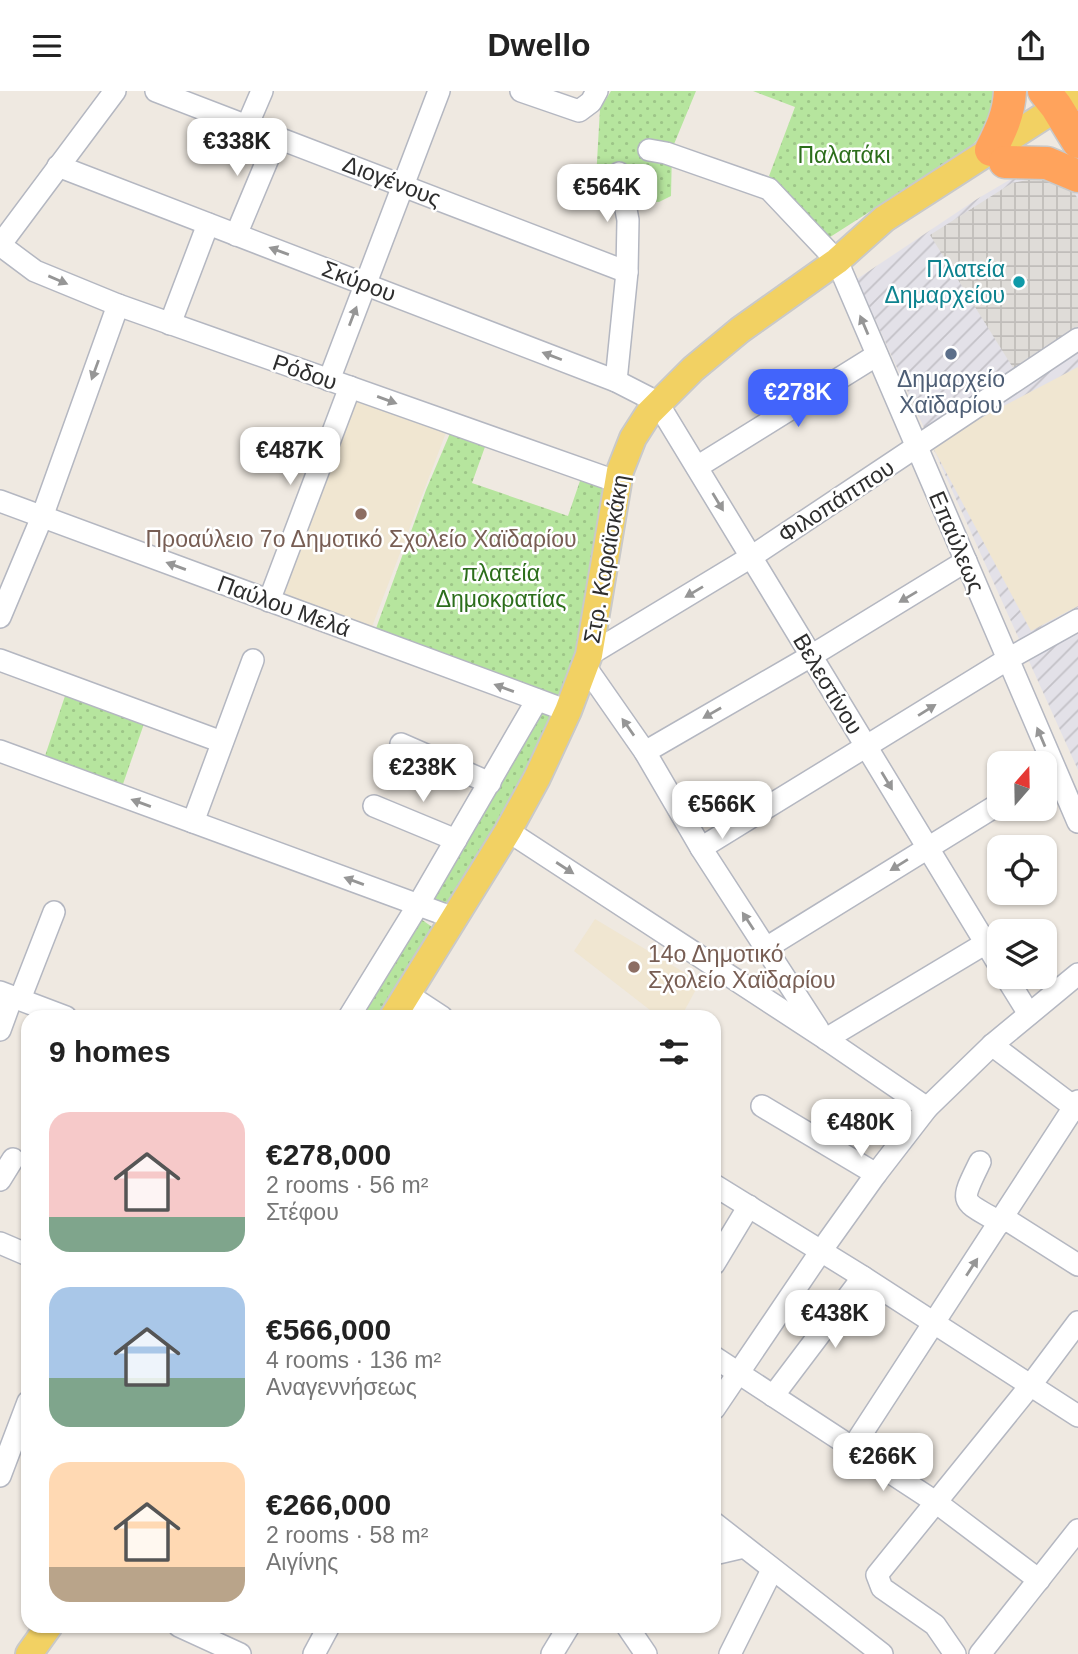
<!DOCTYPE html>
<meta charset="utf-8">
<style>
:root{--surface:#fff;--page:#f6f6f6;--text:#222;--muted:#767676;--accent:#4264fb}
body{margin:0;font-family:Arial,sans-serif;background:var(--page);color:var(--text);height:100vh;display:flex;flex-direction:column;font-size:26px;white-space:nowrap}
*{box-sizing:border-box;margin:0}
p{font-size:23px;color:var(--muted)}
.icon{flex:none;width:38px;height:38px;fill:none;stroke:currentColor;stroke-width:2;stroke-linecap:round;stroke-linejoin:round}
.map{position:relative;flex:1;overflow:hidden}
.sheet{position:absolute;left:21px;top:919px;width:700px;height:623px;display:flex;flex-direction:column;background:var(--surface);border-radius:21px;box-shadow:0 2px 5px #0004}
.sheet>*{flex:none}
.needle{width:46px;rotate:20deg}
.fabs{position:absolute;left:987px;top:660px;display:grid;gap:14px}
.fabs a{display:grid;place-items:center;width:70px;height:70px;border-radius:14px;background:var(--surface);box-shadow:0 2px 5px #0004;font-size:35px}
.price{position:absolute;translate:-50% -60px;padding:0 16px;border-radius:14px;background:#fff;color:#222;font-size:23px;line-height:46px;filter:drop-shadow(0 2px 4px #0008)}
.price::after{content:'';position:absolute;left:50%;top:42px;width:21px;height:16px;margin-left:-10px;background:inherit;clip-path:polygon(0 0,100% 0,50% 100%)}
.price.current{background:var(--accent);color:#fff}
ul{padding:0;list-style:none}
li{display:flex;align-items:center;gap:21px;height:175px;padding:0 28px}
li span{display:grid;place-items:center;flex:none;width:196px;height:140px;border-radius:21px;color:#555}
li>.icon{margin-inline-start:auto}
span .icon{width:84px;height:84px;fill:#fffc;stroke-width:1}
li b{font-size:30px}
h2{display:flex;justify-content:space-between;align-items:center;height:84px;padding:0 28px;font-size:30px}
header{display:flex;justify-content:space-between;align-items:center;height:91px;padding:0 28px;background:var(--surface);font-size:32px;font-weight:700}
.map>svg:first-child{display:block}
</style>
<header><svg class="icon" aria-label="menu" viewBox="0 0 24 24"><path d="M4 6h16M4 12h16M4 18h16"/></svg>Dwello<svg class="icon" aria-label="share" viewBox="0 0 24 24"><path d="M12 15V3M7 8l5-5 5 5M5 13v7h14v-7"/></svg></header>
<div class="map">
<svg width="1078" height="1563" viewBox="0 0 1078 1563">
<defs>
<pattern id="industrial-furrows" width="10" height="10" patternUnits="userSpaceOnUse" patternTransform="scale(1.75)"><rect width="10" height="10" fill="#e3e1e8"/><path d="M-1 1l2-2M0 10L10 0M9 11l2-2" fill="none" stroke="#c3c1c7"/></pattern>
<pattern id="park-dots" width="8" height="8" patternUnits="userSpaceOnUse" patternTransform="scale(1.75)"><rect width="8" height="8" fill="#b6e59e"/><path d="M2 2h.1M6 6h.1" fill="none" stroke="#9dc588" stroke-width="1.8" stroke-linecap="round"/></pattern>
<pattern id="plaza-grid" width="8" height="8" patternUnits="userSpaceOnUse" patternTransform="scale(1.75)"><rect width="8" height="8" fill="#dfdcd8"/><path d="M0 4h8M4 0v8" fill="none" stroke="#c0bdba"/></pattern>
</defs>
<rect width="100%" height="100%" fill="#efe9e1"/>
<polygon fill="url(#industrial-furrows)" points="1026,84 1078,98 1078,679 857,188 977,108 1011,88"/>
<g fill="#f0e6d1">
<polygon points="1078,276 1078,515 1031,540 931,353"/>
<polygon points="352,303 447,339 370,541 274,506"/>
<polygon points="595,828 700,891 681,926 659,926 574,860"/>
</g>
<g fill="url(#park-dots)">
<polygon points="611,0 696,0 672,58 671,105 659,111 595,105 600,18"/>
<polygon points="753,0 996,0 991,32 971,56 827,148 798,112 769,85 795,16"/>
<polygon points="451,340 486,353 472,392 568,425 581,387 606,395 588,548 563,611 374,543 426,399"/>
<polygon points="67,599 146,627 123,693 45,665"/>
<polygon points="539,617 563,625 452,820 427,811"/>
<polygon points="418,826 435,838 384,926 355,926"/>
</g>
<polygon fill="url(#plaza-grid)" points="1042,86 1071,97 1078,108 1078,239 1015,280 930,144 1012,92"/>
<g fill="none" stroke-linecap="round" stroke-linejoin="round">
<defs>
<g id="minor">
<polyline points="156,0 627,181"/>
<polyline points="521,0 579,20 591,11 597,0"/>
<polyline points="247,35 262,0"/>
<polyline points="649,59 666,62 769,98 837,170 1078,731"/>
<polyline points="58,75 616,290 657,311 999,874"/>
<polyline points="236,144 277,46"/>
<polyline points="0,154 35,180 118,214 618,391"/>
<polyline points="0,154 115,0"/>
<polyline points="170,233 208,133"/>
<polyline points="329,289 439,0"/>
<polyline points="616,290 627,181 628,129 619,82"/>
<polyline points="697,376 877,264"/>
<polyline points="0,410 568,620"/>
<polyline points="269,510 350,296"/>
<polyline points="0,526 42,426 118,214"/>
<polyline points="589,564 751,466 1078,248"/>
<polyline points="0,569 222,651"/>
<polyline points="585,575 645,661 701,757 818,938"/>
<polyline points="401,653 490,692"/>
<polyline points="0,660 454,827"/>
<polyline points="645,661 811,565 966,470"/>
<polyline points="374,715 456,749"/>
<polyline points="193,731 253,569"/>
<polyline points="508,740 826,948 927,1017"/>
<polyline points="701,757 1008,568 1078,529"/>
<polyline points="766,857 999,713"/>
<polyline points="1006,886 1029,923"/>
<polyline points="0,901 66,926"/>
<polyline points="407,903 442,926"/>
<polyline points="20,908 54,821"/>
<polyline points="349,926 418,814 537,609"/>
<polyline points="0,939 12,906"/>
<polyline points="826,948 986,852"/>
<polyline points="992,954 1078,1019"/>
<polyline points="762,1015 876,1083"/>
<path d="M980,1071c-21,43 -20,37 21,61"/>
<polyline points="0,1089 13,1068"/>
<polyline points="714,1094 863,1186 1078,1325"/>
<polyline points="1004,1127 1078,1174"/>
<polyline points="0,1152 28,1164"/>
<polyline points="714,1173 749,1115"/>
<polyline points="714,1266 937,1412 1039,1489"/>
<polyline points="773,1305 863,1186"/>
<polyline points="714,1318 821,1160 876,1083 927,1017 992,954 1078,883"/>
<polyline points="853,1356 1078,1010"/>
<polyline points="0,1385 28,1311"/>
<polyline points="714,1432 882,1563"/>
<polyline points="714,1463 744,1456"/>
<polyline points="179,1535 240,1563"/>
<polyline points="627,1535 646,1563"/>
<polyline points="314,1563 329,1535"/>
<polyline points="552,1563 569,1535"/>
<polyline points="730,1563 772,1479"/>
<polyline points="955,1563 935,1534 882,1497 877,1484 1030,1295 1078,1231"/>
<polyline points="980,1563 1078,1439"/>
</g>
<g id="major">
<polyline points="393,926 508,740 537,687 568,620 589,564 620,380 633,347 649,322 693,278 740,239 837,170 884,128 1078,3"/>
<polyline points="29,1563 49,1535"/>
</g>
<g id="highway">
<polyline points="1044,0 1056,15 1078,51"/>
<path d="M991,59c10,-20 18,-36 19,-59"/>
<polyline points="1005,71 1047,72 1078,85"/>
</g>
</defs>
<use href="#minor" stroke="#b4b7c1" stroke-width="24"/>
<use href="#major" stroke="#c9c9c9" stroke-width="30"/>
<use href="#highway" stroke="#c9c9c9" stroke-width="35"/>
<use href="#minor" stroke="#fff" stroke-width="21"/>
<use href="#major" stroke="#f2d163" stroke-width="26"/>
<use href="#highway" stroke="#ffa35c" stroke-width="32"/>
</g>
<defs><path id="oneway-solid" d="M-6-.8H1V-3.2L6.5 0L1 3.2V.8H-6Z" transform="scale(1.75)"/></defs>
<g fill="#969696">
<use href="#oneway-solid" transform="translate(279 160) rotate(-160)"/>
<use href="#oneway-solid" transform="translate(58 189) rotate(23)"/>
<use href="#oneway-solid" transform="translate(353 225) rotate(-69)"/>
<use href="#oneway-solid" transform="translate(864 234) rotate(-113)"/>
<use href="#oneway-solid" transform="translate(552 265) rotate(-159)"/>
<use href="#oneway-solid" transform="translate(95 279) rotate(110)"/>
<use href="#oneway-solid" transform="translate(387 309) rotate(20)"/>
<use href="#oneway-solid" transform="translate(718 411) rotate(59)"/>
<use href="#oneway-solid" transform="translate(176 475) rotate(-160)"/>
<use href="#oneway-solid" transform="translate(694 501) rotate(149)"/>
<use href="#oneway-solid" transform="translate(908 506) rotate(149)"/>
<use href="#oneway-solid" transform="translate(504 597) rotate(-160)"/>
<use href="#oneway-solid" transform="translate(927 619) rotate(-32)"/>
<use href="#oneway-solid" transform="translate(712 622) rotate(150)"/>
<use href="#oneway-solid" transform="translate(628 636) rotate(-125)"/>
<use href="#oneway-solid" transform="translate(1041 646) rotate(-113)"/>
<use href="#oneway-solid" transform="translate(887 690) rotate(59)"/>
<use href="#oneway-solid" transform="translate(141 712) rotate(-160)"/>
<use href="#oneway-solid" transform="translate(899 774) rotate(148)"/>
<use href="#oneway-solid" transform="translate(565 777) rotate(33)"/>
<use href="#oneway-solid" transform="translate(354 790) rotate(-160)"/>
<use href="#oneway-solid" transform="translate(748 830) rotate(-123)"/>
<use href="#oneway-solid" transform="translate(972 1176) rotate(-57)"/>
</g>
<circle fill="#0f9aa8" stroke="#fff" stroke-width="2.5" cx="1019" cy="191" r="7"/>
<circle fill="#5c6f8a" stroke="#fff" stroke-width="2.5" cx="951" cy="263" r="7"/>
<g fill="#8d6e63" stroke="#fff" stroke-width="2.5">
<circle cx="361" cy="423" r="7"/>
<circle cx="634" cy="876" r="7"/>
</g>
<g text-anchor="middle" stroke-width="5" stroke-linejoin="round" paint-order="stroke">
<g font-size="23" fill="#2c6e1b" stroke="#fff">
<text x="844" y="72">Παλατάκι</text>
<text x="501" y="490">πλατεία<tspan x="501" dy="26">Δημοκρατίας</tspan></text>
</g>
<g font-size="23" fill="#2e2e2e" stroke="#fff">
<text transform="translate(392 90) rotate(21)" y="8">Διογένους</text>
<text transform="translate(359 190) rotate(21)" y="8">Σκύρου</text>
<text transform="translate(305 281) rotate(19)" y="8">Ρόδου</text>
<text transform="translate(836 410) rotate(-33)" y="8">Φιλοπάππου</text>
<text transform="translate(957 451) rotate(67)" y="8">Επαύλεως</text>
<text transform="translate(606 468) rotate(-80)" y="8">Στρ. Καραϊσκάκη</text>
<text transform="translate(284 515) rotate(20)" y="8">Παύλου Μελά</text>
<text transform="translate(828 593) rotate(59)" y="8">Βελεστίνου</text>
</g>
<g font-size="23" fill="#0d838f" stroke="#fff" text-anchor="end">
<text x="1005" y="186">Πλατεία<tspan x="1005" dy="26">Δημαρχείου</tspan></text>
</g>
<g font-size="23" fill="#4e5e75" stroke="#fff">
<text x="951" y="296">Δημαρχείο<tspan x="951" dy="26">Χαϊδαρίου</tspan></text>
</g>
<g font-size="23" fill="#785e54" stroke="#fff">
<text x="361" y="456">Προαύλειο 7ο Δημοτικό Σχολείο Χαϊδαρίου</text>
<text x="648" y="871" text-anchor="start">14ο Δημοτικό<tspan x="648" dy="26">Σχολείο Χαϊδαρίου</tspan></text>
</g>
</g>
</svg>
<div class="fabs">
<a><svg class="needle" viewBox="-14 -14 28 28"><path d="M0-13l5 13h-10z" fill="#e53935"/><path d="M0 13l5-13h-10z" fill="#767676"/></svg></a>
<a><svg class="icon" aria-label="locate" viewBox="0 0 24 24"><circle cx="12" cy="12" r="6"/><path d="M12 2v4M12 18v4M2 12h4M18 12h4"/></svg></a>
<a><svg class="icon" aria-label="layers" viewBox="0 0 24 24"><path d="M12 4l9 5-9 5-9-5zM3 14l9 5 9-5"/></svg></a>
</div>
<b class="price" style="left:237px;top:87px">€338K</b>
<b class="price" style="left:607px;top:133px">€564K</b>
<b class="price current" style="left:798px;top:338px">€278K</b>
<b class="price" style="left:290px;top:396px">€487K</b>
<b class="price" style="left:423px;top:713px">€238K</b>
<b class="price" style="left:722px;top:750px">€566K</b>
<b class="price" style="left:861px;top:1068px">€480K</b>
<b class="price" style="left:835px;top:1259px">€438K</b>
<b class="price" style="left:883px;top:1402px">€266K</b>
<section class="sheet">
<h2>9 homes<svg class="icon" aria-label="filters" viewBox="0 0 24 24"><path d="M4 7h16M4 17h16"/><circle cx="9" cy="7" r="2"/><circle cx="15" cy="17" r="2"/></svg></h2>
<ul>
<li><span style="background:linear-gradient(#f6c9c9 75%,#7fa58c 0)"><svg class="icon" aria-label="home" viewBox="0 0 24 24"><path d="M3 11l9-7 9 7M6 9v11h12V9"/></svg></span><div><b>€278,000</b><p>2 rooms · 56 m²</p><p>Στέφου</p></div></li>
<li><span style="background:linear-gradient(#a9c7e8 65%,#7fa58c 0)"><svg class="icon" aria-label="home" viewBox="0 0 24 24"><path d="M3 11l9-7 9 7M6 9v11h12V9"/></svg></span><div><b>€566,000</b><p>4 rooms · 136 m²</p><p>Αναγεννήσεως</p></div></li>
<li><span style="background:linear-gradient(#ffd9b3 75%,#b9a48a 0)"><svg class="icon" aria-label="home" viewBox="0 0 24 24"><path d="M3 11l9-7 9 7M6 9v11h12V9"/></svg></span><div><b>€266,000</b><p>2 rooms · 58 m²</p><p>Αιγίνης</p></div></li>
</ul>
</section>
</div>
